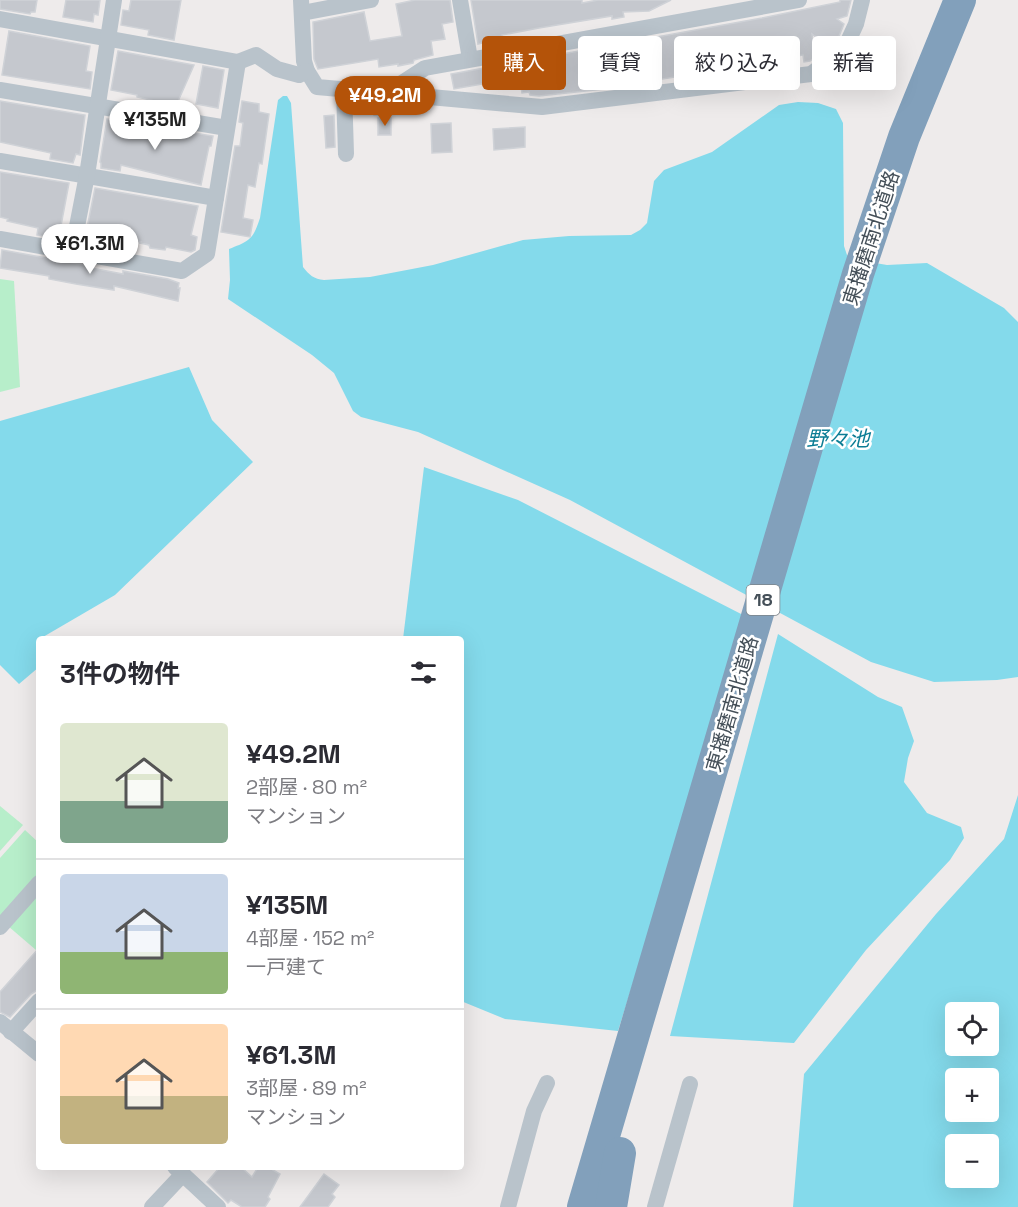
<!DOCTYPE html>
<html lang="ja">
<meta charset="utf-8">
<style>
:root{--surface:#fff;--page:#f2f2f3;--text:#2b2b33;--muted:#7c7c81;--line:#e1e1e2;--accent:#b45309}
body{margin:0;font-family:"Space Grotesk","Noto Sans JP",sans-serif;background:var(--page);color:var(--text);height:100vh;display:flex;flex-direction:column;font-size:22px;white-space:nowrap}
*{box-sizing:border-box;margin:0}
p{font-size:20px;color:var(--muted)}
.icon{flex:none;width:33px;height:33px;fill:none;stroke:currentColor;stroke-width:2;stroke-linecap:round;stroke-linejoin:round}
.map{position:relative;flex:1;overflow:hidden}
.panel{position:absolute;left:36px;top:636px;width:428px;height:534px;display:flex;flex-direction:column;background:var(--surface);border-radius:6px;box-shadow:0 6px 24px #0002}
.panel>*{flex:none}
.guide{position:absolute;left:482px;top:36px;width:446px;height:54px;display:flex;gap:12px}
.fabs{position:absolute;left:945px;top:1002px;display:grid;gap:12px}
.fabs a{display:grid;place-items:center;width:54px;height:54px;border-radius:6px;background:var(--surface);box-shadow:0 6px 24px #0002;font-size:30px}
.price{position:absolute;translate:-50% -51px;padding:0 14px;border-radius:21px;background:#fff;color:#222;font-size:20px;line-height:39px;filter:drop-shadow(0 2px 3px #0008)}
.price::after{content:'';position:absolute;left:50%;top:36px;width:18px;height:14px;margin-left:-9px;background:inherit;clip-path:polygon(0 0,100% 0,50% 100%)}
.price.selected{background:var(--accent);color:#fff}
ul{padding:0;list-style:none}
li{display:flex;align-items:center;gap:18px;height:150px;padding:0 24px}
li+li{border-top:2px solid var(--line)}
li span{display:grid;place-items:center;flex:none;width:168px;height:120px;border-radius:6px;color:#555}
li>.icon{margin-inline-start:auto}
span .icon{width:72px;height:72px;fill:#fffc;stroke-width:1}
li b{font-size:26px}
h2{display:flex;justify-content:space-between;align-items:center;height:72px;padding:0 24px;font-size:26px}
.tag{padding:0 21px;border-radius:6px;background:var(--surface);box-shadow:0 6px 24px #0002;font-size:21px;line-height:54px}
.tag.selected{background:var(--accent);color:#fff}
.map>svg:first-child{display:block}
</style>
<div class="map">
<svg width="1018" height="1207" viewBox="0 0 1018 1207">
<rect width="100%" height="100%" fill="#eeebeb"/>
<g fill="#b7eeca">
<polygon points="0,279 14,281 20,387 0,392"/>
<polygon points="0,806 23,825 0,851"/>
<polygon points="25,830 39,843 39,877 0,918 0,858"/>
<polygon points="39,891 39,946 36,950 8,926"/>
</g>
<g fill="#84daeb" fill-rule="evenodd">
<path d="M283,96h4l4,7 12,164c6,8 11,12 21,13l46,-3 63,-12 90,-25 46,-4 62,-1 9,-5 7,-7 7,-42 10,-11 48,-18 67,-47 19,-3 20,1 18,6 7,14 1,123 3,9 5,4 35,6 40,-2 77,45 14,14v355l-21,3 -63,2 -63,-20 -301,-162 -152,-68 -57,-15 -8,-6 -19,-38 -22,-18 -84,-56 2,-19 -1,-31c20,-8 24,-9 31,-31l18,-118z"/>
<polygon points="189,367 212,420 253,462 115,595 43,637 43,639 39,639 39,667 19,684 0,665 0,421"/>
<polygon points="424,467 518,500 747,617 618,1031 505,1019 461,1001 460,639 403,639"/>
<polygon points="778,634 878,697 902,707 914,741 908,758 904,782 927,813 961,827 964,838 950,860 866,950 794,1043 670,1036"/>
<path d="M1018,795v412h-225l11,-133 132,-160 68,-75zM956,1012h32v34h-32zM988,1078v34h-32v-34zM988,1144v34h-32v-34z"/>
</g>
<g fill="#c5c8ce" stroke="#cfd2d7" stroke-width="1.5">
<polygon points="0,0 37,0 35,12 31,12 30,14 0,9"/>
<polygon points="66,0 100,0 98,15 94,14 93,22 63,17"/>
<polygon points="131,0 181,0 174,40 148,35 149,30 121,25 123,10 129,11"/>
<polygon points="415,0 450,0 453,22 442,24 445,39 431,41 433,55 414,60 413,63 398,66 398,64 379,67 378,59 318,69 314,59 313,22 364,12 370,41 402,36 396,4"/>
<polygon points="471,0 582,0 582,3 598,0 671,0 649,11 623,12 624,17 612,19 612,16 539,28 502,35 503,38 478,44"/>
<polygon points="840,0 851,0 847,16 837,19 844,24 837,41 829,47 812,34 815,57 810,61 804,62 803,55 784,58 783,53 738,62 738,67 650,81 646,60 610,66 613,88 539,96 530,95 529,92 522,93 520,81 488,86 488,83 454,89 451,74 762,18 840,2"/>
<polygon points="9,31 90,46 86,71 92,72 90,89 2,75"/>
<polygon points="118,51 194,65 176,106 137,97 137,95 111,90"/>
<polygon points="203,66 224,70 218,108 196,104"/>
<polygon points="0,101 85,115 80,155 76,154 73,163 50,159 51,153 0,142"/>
<polygon points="242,101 259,104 259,112 269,114 262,164 259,163 255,187 248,185 243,218 253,220 250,237 221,232 235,146 240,146 243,123 239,122"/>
<polygon points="374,104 386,104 386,114 374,115"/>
<polygon points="334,115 335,147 326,148 324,116"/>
<rect x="378" y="118" width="13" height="17"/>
<polygon points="107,119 213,136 211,146 209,146 201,185 121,165 120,171 101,168 101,163 100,162"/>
<polygon points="451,123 452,152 432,153 431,124"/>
<polygon points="525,127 525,147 494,150 493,129"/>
<polygon points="0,172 69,183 60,231 56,231 55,238 37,235 38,228 7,221 8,219 0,217"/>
<polygon points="95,188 198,206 191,235 197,237 195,250 191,252 166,247 165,250 150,248 149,245 140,243 141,242 105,235 103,246 84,243"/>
<polygon points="2,250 91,266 91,268 123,274 123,271 168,279 179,283 178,288 180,288 178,301 114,286 114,290 76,284 49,279 49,276 0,268"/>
<polygon points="39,948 39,989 31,994 10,1017 0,1012 0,992"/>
<polygon points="220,1167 241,1167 252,1177 258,1167 268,1167 280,1174 268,1197 270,1199 265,1207 242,1207 231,1200 228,1203 207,1182"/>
<polygon points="324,1174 339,1185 332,1194 335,1197 328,1207 300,1207"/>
</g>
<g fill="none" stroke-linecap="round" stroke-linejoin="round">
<g stroke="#b9c3cb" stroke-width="16">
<polyline points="301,0 304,61 307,71 317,87 542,107 811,74 845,48 856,24 862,0"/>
<polyline points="460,0 470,59"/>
<polyline points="302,13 371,0"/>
<polyline points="0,19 238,62 256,55 277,69 299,75 307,71"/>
<polyline points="0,90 227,128"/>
<polyline points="344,90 346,154"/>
<polyline points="395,95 399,85 425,68 799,0"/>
<polyline points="0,161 216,198"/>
<polyline points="0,239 182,271 207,254 238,62"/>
<polyline points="72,252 87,175 114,0"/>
<polyline points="0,927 39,883"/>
<polyline points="0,1022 39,1054"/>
<polyline points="11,1032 39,1001"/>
<polyline points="175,1167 218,1207"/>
<polyline points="152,1207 183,1174"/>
<polyline points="508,1207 534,1111 547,1083"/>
<polyline points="655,1207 690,1084"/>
</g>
<g stroke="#82a0bb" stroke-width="32">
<polyline points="583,1207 858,274 904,137 960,0"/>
<polyline points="611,1207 620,1153"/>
</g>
</g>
<g text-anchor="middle" stroke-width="5" stroke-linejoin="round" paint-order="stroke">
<rect fill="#fff" stroke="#7c848a" stroke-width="1.5" x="746.5" y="585" width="33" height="30" rx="4.5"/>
<g font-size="18" font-weight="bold" fill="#444f58">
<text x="763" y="606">18</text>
</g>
<g font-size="20" fill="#444f58" stroke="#fff">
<text transform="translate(871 238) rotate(-72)" y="7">東播磨南北道路</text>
<text transform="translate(732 704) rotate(-74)" y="7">東播磨南北道路</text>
</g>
<g font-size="21" font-style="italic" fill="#0c7d95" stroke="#fff">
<text x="838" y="446">野々池</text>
</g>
</g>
</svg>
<div class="fabs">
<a><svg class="icon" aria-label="locate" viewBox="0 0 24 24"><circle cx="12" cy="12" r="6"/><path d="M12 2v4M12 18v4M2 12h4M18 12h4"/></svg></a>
<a>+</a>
<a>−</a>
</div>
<b class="price selected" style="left:385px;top:127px">¥49.2M</b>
<b class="price" style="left:155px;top:151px">¥135M</b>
<b class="price" style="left:90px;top:275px">¥61.3M</b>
<div class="guide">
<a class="tag selected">購入</a>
<a class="tag">賃貸</a>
<a class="tag">絞り込み</a>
<a class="tag">新着</a>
</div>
<section class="panel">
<h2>3件の物件<svg class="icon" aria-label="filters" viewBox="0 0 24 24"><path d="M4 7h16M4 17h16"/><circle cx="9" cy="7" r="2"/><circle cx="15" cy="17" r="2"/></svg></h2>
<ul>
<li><span style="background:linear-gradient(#dfe7d0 65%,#7fa58c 0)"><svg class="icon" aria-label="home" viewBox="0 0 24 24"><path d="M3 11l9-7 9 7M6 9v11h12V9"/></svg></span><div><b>¥49.2M</b><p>2部屋 · 80 m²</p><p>マンション</p></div></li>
<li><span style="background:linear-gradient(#c9d6e8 65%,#8fb573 0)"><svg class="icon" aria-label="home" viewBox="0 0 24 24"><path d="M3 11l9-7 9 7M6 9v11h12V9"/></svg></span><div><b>¥135M</b><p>4部屋 · 152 m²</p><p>一戸建て</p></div></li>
<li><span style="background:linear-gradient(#ffd9b3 60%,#c2b280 0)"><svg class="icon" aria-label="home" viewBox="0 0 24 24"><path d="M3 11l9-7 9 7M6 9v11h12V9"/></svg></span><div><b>¥61.3M</b><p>3部屋 · 89 m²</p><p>マンション</p></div></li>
</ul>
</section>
</div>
